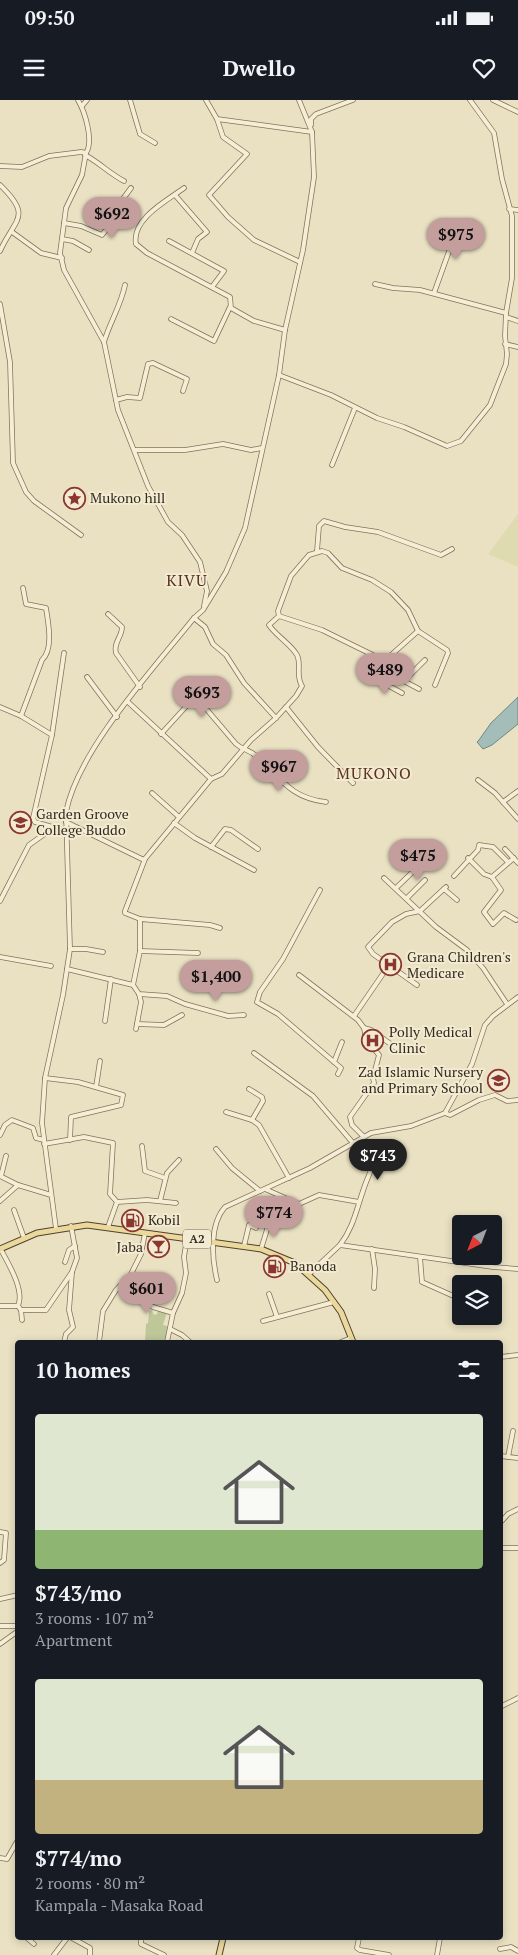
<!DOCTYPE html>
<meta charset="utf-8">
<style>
:root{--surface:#171b24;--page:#242831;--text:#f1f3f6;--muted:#9ea1a6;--accent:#c49e9d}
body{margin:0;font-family:"PT Serif",serif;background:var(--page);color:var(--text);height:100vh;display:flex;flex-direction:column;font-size:19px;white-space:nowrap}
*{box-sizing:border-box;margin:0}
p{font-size:16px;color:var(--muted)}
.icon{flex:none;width:28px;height:28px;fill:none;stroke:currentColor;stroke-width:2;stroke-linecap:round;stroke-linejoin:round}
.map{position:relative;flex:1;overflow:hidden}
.side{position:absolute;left:15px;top:1240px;width:488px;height:600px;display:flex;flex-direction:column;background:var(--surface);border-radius:5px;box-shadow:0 2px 8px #0003}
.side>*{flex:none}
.needle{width:32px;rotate:222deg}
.fabs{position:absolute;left:452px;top:1115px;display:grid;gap:10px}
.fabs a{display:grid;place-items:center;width:50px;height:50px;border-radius:5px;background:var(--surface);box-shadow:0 2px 8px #0003;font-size:25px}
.price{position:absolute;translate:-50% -42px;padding:0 11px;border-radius:18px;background:var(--accent);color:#111;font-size:16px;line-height:32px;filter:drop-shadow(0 1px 2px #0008)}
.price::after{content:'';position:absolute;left:50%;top:30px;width:15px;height:11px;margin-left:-8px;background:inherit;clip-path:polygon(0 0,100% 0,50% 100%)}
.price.on{background:#222;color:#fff}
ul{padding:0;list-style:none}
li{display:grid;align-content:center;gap:10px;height:265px;padding:0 20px}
li span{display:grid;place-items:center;height:155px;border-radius:5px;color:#555}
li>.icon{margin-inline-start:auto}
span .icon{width:90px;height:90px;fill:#fffc;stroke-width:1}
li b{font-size:21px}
h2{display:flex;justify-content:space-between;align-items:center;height:60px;padding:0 20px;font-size:21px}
.status{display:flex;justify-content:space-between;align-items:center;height:35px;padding:0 25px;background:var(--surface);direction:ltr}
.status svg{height:14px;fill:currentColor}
header{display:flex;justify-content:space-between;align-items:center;height:65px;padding:0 20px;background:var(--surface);font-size:22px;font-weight:800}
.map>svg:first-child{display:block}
</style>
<div class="status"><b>09:50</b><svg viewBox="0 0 49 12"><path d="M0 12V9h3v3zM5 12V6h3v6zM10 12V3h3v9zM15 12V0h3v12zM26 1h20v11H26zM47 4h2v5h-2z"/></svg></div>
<header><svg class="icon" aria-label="menu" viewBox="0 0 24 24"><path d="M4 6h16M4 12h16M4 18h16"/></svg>Dwello<svg class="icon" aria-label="heart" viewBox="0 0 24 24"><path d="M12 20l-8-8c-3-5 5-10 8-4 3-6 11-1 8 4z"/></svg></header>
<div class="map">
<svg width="518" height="1855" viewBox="0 0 518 1855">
<rect width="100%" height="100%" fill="#eae1c3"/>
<polygon fill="#dfdbb1" points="518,414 518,467 488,454"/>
<polygon fill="#bec798" points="152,1209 153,1214 156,1215 159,1210 167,1212 163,1225 170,1227 165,1242 145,1241 146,1224 148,1223 149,1212"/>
<polygon fill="#a5bdb8" stroke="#6c8a85" points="518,597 518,624 492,645 483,649 477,642 479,640 491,623"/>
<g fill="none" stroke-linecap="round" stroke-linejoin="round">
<defs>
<g id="minor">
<path d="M78,0c7,12 16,41 8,53"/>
<polyline points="130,0 140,34 155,43"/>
<polyline points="206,0 217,19 312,32"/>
<polyline points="493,0 518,12"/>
<polyline points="82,6 87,0"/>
<polyline points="217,19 223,37 247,54 209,95 228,117 254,140 300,162"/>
<polyline points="311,25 311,19 316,14 353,0"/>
<path d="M85,55c15,8 25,19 39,26"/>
<polyline points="0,66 22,67 49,56 81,52 86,53 82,75 66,108 60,153 64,170 104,242 118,310 148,386 168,422 182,435 200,462 207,491 204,506"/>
<path d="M0,85c33,32 15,33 0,66"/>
<path d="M184,88c-16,12 -53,31 -48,56l11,9 83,44 1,11 23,13 31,9"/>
<polyline points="175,95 207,132 198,139 192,153"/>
<polyline points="509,109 518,110"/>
<polyline points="64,123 81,126 102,135 106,130 111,115 131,88"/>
<polyline points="12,132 41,153 62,158"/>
<polyline points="62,139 73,141 89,150"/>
<polyline points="169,141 224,171 212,187"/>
<polyline points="375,184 393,188 420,190 506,213"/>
<polyline points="434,193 460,121"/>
<polyline points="0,204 10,262 13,363 26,392 34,401 81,435"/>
<polyline points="506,217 518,221"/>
<polyline points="171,219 214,241 230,207"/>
<path d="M104,242c6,-20 17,-37 21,-57"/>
<polyline points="505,244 518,247"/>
<polyline points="279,275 331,295 377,318 404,327 447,346 461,341 490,305 506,264 507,254 505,236 506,213 512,178 512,116 502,79 494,33 470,0"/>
<polyline points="116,300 127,297 140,298 148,264 153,263 187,279 183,291"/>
<polyline points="135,350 185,350 223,344 251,350 262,348"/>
<polyline points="332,365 355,308"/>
<polyline points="317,451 319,426 324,421 345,427 378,432 441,455 452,449"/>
<path d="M108,514l14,13c0,10 -9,16 -6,26l24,34"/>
<polyline points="279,516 322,530 379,558 385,559 390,556 418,531"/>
<path d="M194,518l11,9 8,17 13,11 18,28 32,35 20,-22 6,-10c-7,-11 0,-21 -5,-31 -6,-11 -21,-19 -28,-30l10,-9 -1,-5 13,-35 18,-21 13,-4 6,2 14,15 30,12 19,12 17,18 10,21 29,19 1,3 -13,32"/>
<polyline points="385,559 386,564 378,580 402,593"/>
<polyline points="383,570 419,589"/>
<polyline points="87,577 117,617"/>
<polyline points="404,581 425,560"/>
<polyline points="128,602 211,679 222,674 251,640 276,618"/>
<polyline points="0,607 21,616 52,635 33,718 35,722 66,731"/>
<polyline points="286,607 318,647 353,683"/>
<path d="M21,616l21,-56c12,-11 6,-38 4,-52l-20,-4 -3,-16"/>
<path d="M161,634l31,-34 5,-2 39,46c7,6 14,6 20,12 25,22 34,42 70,46"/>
<polyline points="52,635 64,553"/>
<polyline points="478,680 495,693 518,719"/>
<polyline points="152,693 179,717"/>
<polyline points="503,702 518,691"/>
<polyline points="66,722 144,760 211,679"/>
<polyline points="174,723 195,738 254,770"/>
<polyline points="211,747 225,729 231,730 258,749"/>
<polyline points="505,749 518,763"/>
<polyline points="468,758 484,774 492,777"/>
<polyline points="514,758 492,777 501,790 484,812 493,824 504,813 516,820"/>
<polyline points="454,776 478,750 479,745 493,747 508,762"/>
<polyline points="384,778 436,827 467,850 483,868 507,904"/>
<polyline points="396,788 426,759"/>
<polyline points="444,789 457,800"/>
<polyline points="320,790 283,859 260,892 257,902 278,914 341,968 338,974"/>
<polyline points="407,798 425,780"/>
<polyline points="0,801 29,745 53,728"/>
<polyline points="140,819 125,813 125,811 145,759"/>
<polyline points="70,849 86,849 103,852"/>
<polyline points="140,851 198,853"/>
<polyline points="0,857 51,866"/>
<polyline points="67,869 133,885 139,894 167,896 185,904 228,916 244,915"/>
<polyline points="299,875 358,920 364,928 366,939 379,955 373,978 374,983 350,1017 352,1025 364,1037"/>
<polyline points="133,885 140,851 140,819 210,825 220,828"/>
<polyline points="417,885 373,854 368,847 392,822 406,814 420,811 446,787"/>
<polyline points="354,916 389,865"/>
<polyline points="105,921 111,879"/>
<polyline points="137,924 164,925 182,915"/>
<polyline points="364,928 371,930 399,950"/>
<polyline points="136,929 141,902 139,894"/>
<polyline points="254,953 313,996 353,1043"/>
<polyline points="334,962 342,942"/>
<polyline points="45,978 78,982 123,995 121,1005 71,1017 70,1040"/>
<polyline points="96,987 100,961"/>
<polyline points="249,989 262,997 263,1001 252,1020"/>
<polyline points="226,1012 252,1020 259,1025 289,1078"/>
<polyline points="445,1013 450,1015 479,1000 495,995 507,1001 518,1000"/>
<polyline points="0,1035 5,1025 12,1020 33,1028 36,1038 44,1040"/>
<polyline points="44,1044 84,1037 113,1043 110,1094 117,1102 108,1127"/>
<polyline points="142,1046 145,1071 165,1078"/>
<polyline points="216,1049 232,1068 260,1091"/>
<polyline points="0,1076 18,1085 51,1095"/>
<polyline points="1,1076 6,1056"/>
<polyline points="265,1089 299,1104 319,1095 359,1102"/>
<polyline points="0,1101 18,1085"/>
<polyline points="160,1101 167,1073 179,1060"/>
<polyline points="117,1102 147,1100 176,1103"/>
<polyline points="14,1110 24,1138"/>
<path d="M56,1129l-14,-106 3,-45 18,-83 7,-46 -4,-137c12,-62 88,-144 128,-194l9,-8 23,-38 19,-44 34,-153 6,-45 18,-80 11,-73 -2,-45 -13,-32"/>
<path d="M340,1145c13,-17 16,-34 23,-54 4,-13 10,-23 13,-37"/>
<polyline points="244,1146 249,1125 256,1128"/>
<polyline points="261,1149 269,1123"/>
<polyline points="372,1149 375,1169 374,1188"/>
<polyline points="420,1157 422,1182 458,1198"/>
<polyline points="65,1162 69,1150 75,1146"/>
<polyline points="309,1174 340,1145 493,1167 518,1169"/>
<path d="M217,1180c-5,-21 -8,-55 8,-73l85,-39 61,-35 40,-7 34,-13 27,-49 13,-39 8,-9 25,-19"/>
<polyline points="120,1186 153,1207 173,1213 167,1242"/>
<polyline points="269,1194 277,1217"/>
<path d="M0,1206h18c7,-16 -10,-43 -18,-58"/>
<polyline points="18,1206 21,1210 46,1210 72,1172 77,1158 71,1126"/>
<polyline points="21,1210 22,1220"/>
<polyline points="173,1213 182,1193 186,1173 184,1157 187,1138"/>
<polyline points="263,1221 334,1202"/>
<polyline points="170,1229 182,1235 190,1242"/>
<polyline points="64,1242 66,1234 73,1227 69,1210 72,1172"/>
<polyline points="99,1242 103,1211 116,1190 130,1176 141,1154 145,1133"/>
<polyline points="341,1242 351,1238"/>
<polyline points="500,1257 518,1255"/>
<polyline points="500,1356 518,1358"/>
<polyline points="508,1357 513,1331"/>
<polyline points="500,1423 508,1414 518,1409"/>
<polyline points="0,1432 6,1433 4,1460 0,1463"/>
<polyline points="500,1448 518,1448"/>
<polyline points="0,1499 18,1495"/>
<polyline points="0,1526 18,1526"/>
<polyline points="0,1544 18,1531"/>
<polyline points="500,1607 518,1598"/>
<polyline points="0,1758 7,1759 18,1740"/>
<polyline points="27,1838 34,1844"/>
<polyline points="72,1838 90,1848 90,1855"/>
<polyline points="141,1838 141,1844 164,1855"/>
<polyline points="359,1838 357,1848 360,1850 389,1855"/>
<polyline points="500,1849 511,1847 518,1851"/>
<polyline points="54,1855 67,1838"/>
<polyline points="437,1855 440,1838"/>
</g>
<g id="major">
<polyline points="0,1149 37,1133 87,1125 261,1149 295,1163 325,1190 341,1212 353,1242"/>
<polyline points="219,1855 223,1838"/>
</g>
</defs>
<use href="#minor" stroke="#82735b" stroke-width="5.5"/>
<use href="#major" stroke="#50412f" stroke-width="7"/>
<use href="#minor" stroke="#f5eed5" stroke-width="4"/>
<use href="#major" stroke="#ead89d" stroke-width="5"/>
</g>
<defs>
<symbol id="sight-ring" viewBox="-11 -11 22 22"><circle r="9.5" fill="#f2ebd2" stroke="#8c3630" stroke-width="1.5"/><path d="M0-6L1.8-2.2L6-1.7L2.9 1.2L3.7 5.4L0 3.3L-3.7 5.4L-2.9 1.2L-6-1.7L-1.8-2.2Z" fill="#8c3630"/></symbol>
<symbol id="school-ring" viewBox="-11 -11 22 22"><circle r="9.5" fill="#f2ebd2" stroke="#8c3630" stroke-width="1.5"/><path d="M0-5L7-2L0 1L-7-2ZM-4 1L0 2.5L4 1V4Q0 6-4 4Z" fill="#8c3630"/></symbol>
<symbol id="hospital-ring" viewBox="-11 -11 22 22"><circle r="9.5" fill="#f2ebd2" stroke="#8c3630" stroke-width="1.5"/><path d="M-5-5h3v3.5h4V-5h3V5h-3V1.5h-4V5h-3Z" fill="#8c3630"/></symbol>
<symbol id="fuel-ring" viewBox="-11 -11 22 22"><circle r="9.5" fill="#f2ebd2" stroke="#8c3630" stroke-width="1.5"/><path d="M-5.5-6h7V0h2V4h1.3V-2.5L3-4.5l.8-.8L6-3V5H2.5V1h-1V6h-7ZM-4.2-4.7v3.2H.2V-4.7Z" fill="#8c3630"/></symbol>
<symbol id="bar-ring" viewBox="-11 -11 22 22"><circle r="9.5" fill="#f2ebd2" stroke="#8c3630" stroke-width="1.5"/><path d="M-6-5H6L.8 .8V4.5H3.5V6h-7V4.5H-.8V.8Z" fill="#8c3630"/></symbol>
</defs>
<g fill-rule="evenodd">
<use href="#sight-ring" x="62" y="386" width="25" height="25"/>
<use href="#school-ring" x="8" y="710" width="25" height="25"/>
<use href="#hospital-ring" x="378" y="852" width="25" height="25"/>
<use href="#hospital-ring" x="360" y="928" width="25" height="25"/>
<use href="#school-ring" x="486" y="968" width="25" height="25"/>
<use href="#fuel-ring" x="120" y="1108" width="25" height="25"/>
<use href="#bar-ring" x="146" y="1134" width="25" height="25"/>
<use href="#fuel-ring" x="262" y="1154" width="25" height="25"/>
</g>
<g text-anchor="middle" stroke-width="4" stroke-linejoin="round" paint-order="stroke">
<rect fill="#f2ebd2" stroke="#6c6454" stroke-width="1" x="183" y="1129.5" width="28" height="19" rx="4"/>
<g font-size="12" font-weight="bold" fill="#332a1e">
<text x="197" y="1143">A2</text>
</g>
<g font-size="14" fill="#332a1e" stroke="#f2ebd2" text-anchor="start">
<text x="90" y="403">Mukono hill</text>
<text x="36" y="719">Garden Groove<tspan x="36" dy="16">College Buddo</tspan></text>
<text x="407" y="862">Grana Children's<tspan x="407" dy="16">Medicare</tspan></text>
<text x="389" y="937">Polly Medical<tspan x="389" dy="16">Clinic</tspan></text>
<text x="483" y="977" text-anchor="end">Zad Islamic Nursery<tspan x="483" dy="16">and Primary School</tspan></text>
<text x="148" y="1125">Kobil</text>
<text x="143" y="1152" text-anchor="end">Jaba</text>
<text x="290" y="1171">Banoda</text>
</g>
<g font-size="16" letter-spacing="1" fill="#5c3221" stroke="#f2ebd2">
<text x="187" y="486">KIVU</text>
<text x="374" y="679">MUKONO</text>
</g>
</g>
</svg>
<div class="fabs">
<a><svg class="needle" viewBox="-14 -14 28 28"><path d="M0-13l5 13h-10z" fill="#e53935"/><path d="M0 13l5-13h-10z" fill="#9ea1a6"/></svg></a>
<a><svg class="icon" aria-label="layers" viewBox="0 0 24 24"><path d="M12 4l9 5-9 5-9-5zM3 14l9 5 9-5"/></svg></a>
</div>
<b class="price" style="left:112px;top:139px">$692</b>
<b class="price" style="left:456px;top:160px">$975</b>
<b class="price" style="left:385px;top:595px">$489</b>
<b class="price" style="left:202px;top:618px">$693</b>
<b class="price" style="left:279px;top:692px">$967</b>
<b class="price" style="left:418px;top:781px">$475</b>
<b class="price" style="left:216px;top:902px">$1,400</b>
<b class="price on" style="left:378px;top:1081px">$743</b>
<b class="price" style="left:274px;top:1138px">$774</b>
<b class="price" style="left:147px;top:1214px">$601</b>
<section class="side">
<h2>10 homes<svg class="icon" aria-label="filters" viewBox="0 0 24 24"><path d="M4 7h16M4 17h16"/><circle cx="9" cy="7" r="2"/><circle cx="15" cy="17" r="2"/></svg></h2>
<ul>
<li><span style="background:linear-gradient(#dfe7d0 75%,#8fb573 0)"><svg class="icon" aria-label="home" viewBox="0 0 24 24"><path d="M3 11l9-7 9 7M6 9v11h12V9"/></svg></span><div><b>$743/mo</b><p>3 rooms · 107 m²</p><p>Apartment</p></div></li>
<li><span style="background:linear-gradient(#dfe7d0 65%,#c2b280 0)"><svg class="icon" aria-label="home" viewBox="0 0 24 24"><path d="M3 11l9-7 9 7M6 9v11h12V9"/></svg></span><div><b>$774/mo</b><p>2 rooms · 80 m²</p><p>Kampala - Masaka Road</p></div></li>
</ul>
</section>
</div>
